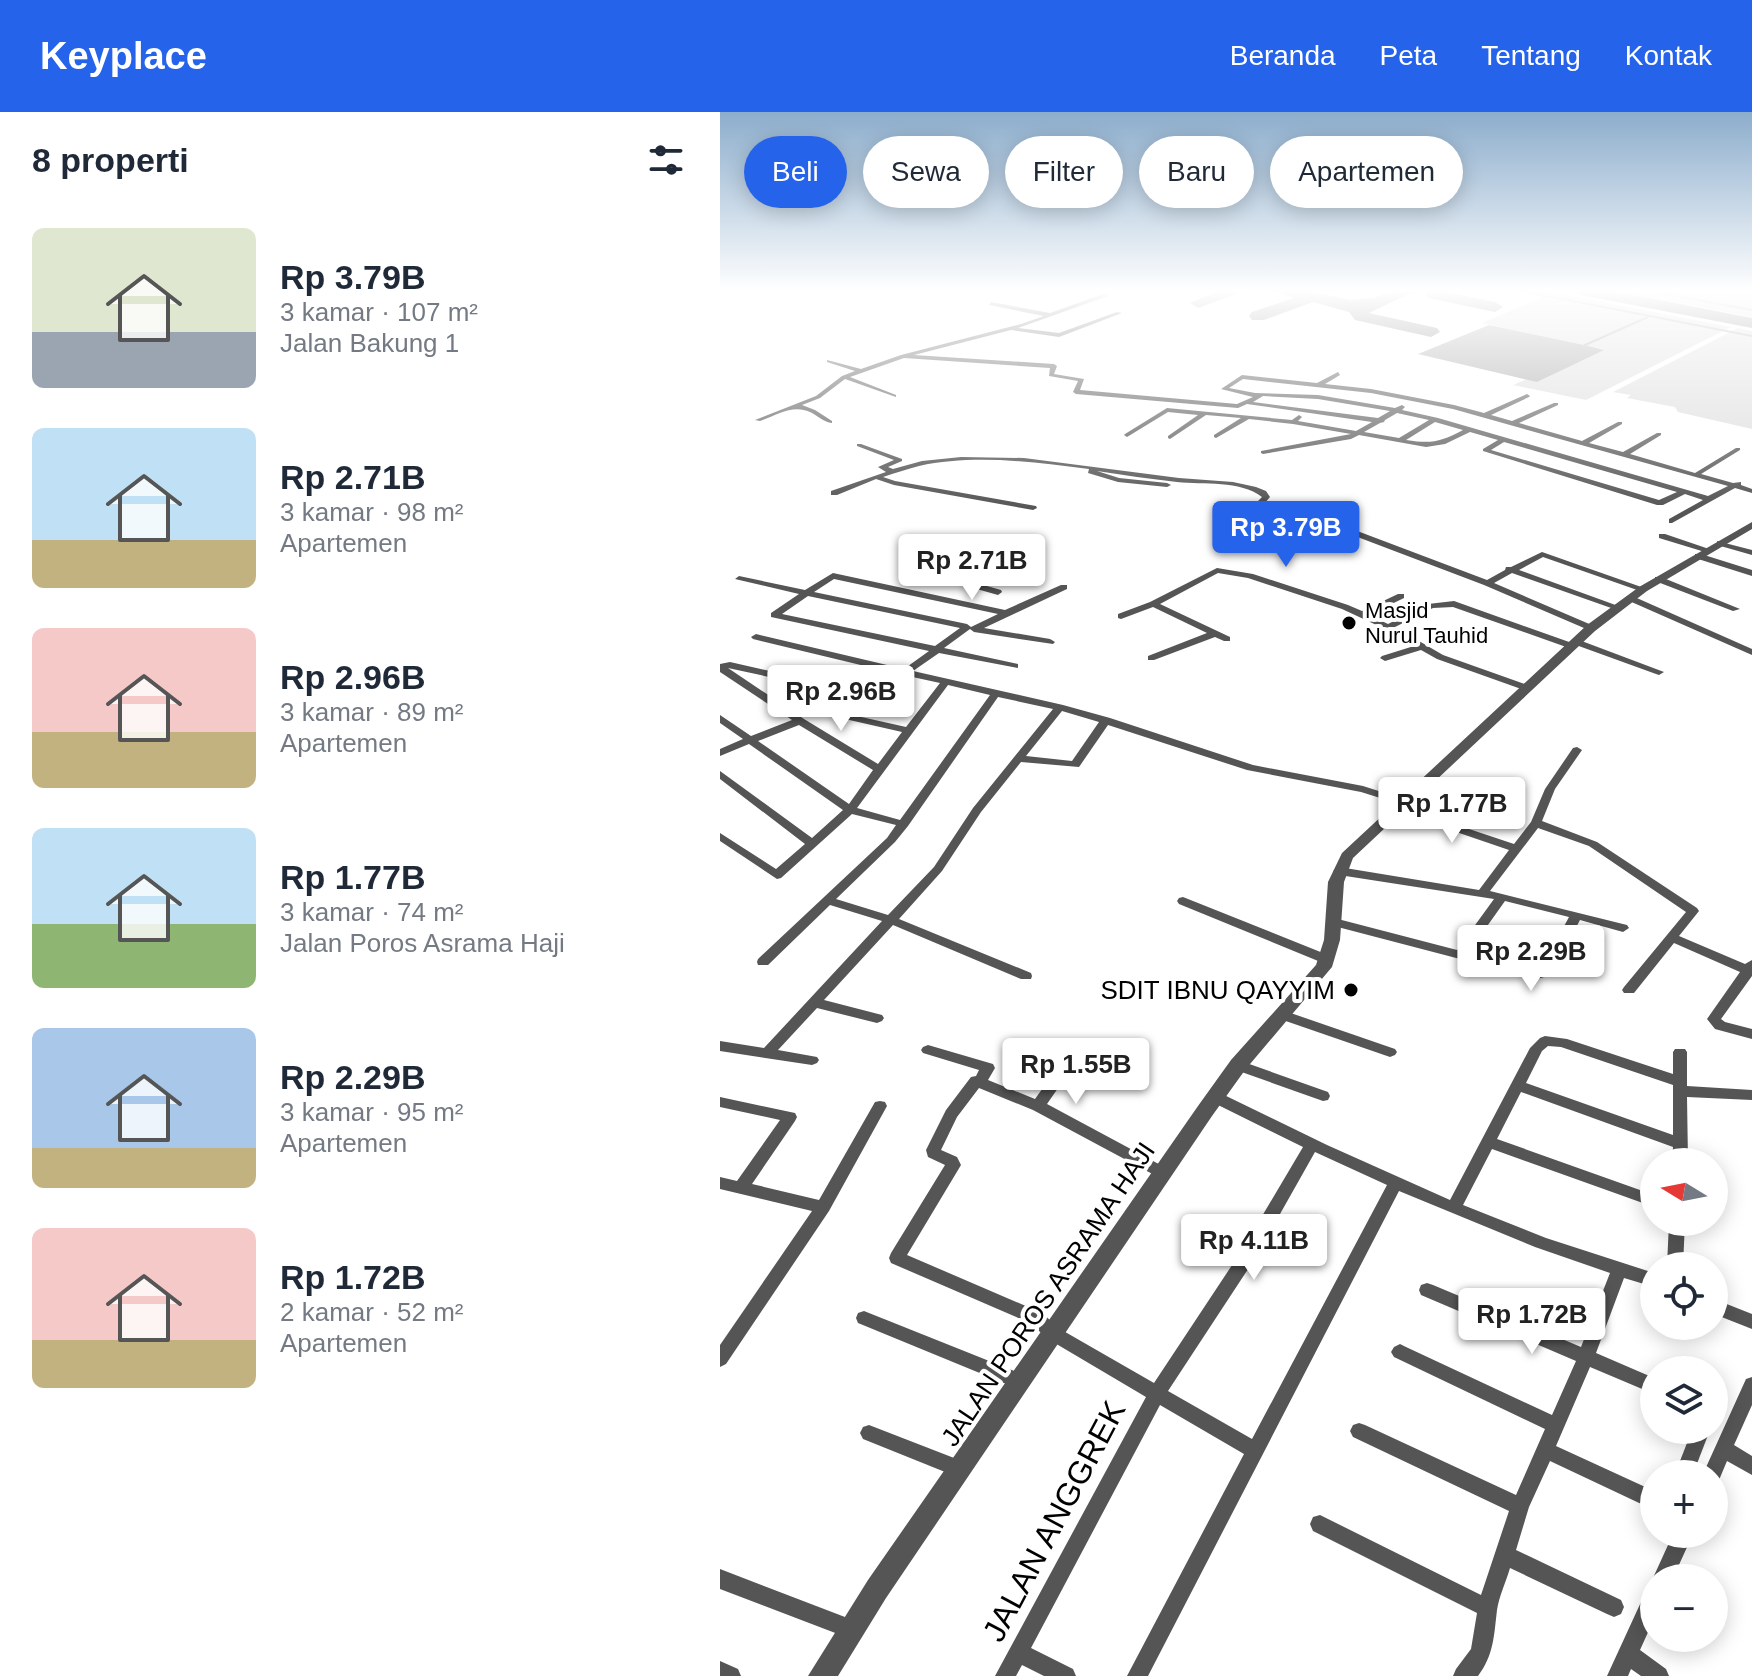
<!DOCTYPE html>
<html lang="id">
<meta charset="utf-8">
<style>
:root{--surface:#fff;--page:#f2f2f3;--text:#1f2937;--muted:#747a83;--accent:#2563eb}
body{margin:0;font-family:Arial,sans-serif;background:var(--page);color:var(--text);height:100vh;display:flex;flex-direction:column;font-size:30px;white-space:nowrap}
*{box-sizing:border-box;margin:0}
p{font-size:26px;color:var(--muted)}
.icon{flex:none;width:44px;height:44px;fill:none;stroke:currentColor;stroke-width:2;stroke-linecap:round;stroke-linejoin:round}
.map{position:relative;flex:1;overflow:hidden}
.panel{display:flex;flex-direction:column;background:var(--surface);width:720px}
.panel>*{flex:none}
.guide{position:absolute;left:24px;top:24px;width:760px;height:72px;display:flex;gap:16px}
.needle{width:52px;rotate:280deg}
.buttons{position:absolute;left:920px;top:1036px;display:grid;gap:16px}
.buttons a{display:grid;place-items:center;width:88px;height:88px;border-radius:50%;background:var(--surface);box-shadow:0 4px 20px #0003;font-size:40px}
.price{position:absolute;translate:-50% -68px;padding:0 18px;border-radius:8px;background:#fff;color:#222;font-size:26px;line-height:52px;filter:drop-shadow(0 2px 4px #0008)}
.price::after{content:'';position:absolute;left:50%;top:48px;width:24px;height:18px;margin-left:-12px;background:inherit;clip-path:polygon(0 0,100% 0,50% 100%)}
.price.selected{background:var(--accent);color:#fff}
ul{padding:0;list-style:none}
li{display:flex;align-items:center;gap:24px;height:200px;padding:0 32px}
li span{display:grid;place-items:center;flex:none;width:224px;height:160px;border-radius:12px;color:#555}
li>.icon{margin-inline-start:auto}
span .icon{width:96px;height:96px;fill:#fffc;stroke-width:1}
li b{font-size:34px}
h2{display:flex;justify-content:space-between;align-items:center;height:96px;padding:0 32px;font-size:34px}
.pill{padding:0 28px;border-radius:36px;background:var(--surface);box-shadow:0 4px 20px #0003;font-size:28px;line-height:72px}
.pill.selected{background:var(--accent);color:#fff}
header{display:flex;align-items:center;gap:48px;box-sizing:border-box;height:112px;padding:0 40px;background:var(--accent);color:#fff}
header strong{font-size:38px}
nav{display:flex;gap:44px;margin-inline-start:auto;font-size:28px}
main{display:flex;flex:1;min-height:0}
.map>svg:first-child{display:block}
</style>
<header>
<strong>Keyplace</strong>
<nav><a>Beranda</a><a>Peta</a><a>Tentang</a><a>Kontak</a></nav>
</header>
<main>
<section class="panel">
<h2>8 properti<svg class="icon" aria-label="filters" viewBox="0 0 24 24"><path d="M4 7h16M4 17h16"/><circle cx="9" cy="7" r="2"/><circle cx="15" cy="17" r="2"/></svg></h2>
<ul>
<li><span style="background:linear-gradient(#dfe7d0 65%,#9aa5b1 0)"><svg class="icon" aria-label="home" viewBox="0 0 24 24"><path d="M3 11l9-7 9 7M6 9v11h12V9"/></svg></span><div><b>Rp 3.79B</b><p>3 kamar · 107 m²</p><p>Jalan Bakung 1</p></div></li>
<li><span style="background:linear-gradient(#bfe0f5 70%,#c2b280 0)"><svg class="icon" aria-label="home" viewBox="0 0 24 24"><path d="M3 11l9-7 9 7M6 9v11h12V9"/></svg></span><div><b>Rp 2.71B</b><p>3 kamar · 98 m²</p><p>Apartemen</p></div></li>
<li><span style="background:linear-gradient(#f6c9c9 65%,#c2b280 0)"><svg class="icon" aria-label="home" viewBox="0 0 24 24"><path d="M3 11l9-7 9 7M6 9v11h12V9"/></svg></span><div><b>Rp 2.96B</b><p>3 kamar · 89 m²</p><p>Apartemen</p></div></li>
<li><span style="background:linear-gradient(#bfe0f5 60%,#8fb573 0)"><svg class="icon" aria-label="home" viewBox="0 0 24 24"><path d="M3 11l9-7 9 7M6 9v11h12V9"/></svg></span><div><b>Rp 1.77B</b><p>3 kamar · 74 m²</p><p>Jalan Poros Asrama Haji</p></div></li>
<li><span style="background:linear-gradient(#a9c7e8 75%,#c2b280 0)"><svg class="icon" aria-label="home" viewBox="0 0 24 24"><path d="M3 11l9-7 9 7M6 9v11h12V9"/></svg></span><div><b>Rp 2.29B</b><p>3 kamar · 95 m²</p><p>Apartemen</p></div></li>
<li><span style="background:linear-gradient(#f6c9c9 70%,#c2b280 0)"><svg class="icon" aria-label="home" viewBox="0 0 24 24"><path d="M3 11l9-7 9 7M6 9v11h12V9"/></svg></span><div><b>Rp 1.72B</b><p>2 kamar · 52 m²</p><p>Apartemen</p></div></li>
</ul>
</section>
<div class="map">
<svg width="1032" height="1564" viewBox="0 0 1032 1564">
<rect width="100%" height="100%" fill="#fff"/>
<g fill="#dcdcdc">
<polygon points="792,178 821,178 1011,215 866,288 793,273 807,267 817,270 883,237 762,211 823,185"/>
<polygon points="890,178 1032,178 1032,205"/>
<polygon points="1018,216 1032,219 1032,317 958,300 955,295 907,286 911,283 893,280"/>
</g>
<polygon fill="#a3a3a3" points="769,213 869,234 884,238 817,270 698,242"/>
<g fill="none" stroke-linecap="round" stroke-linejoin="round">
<g stroke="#a3a3a3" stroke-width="2">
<polyline points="797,178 1032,224"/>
<polyline points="924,178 1032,198"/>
<polyline points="865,233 928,205"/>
</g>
<g fill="#808080" fill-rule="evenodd">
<polygon points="501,178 527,178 478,196 470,191"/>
<polygon points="552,178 584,178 630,188 654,186 674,178 697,178 649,201 717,216 720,220 711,225 635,208 629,200 593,190 544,208 532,208 529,204 532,200 574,186"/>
<polygon points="715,178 775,190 783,195 775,200 708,186 706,183 708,180"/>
<polygon points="853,178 888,178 1032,206 1032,216 861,183"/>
</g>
<g fill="#555" fill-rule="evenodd">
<path d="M386,181l2,3 -90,32 41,5 58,-21 5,1 -63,24 -48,-7 -97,25 140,9 3,2 -3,8 30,5 -4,11 157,14 16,-7 -32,-8 21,-14 75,8 21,-11 2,3 -15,9 46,5 83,16 30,8 43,-19 3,2 -1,1 -38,18 21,6 42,-18h4v2l-39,18 63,18 36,-19h4v2l-33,19 34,9 34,-19h4v2l-31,19 65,19 41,-25h4v2l-39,24 32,9 8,-1v3l11,4v4l-17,-5 -63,35h-3v-4l34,-19 -18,-6 -22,11h-6l-174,-54v-2l15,-9 -28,-8 -25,12 -19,3 -67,-12 -8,4 -88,15 -2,-1v-2l90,-17 -58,-10 -44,-5 -33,19 -2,-1v-2l27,-17 -35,-3 -36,24 -2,-1v-2l30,-21 -30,-3 -41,25 -3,-2 1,-1 42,-26 125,12 7,-5 3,2 -4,4 58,10 16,-9 -125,-18 -9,4 -162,-14 -3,-2 5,-11 -29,-5 1,-8 -146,-10 -54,19 46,18v2l-51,-18 -25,19 -18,7 13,5 17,11v2c-8,-1 -14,-7 -22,-11 -17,-8 -33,3 -50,9l-5,-1 61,-24 26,-20 13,-5 -28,-9v-2l34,9 40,-14 120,-31 23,-8 -55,-11 2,-3 59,11zM523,267l128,14 82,16 275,77 -20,10 -270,-78 -36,-8 3,-3 -3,-2 -7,3 -77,-13 -63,-2 -26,-5zM543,284l55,3 72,12 -12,7 -125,-16zM677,301l32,7 -30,18 -35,-6 16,-9 4,-1 1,-2zM715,310l28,8c-23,12 -31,14 -57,10zM784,330l173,50 -18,8 -168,-50z"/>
<path d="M137,332h4l41,15v2l-14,6 5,2 29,-8 39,-4 63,1 155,20 54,4 23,5 10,4 4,6 -14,16 96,16 135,51 18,-10 1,-3h5l31,-15 105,37 -7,2 -97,-34 -24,13 102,37 -7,2 -102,-36 -18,10 100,43 1,2 -4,3 -107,-46 -137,-52 -100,-17v-4l15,-15c-22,-17 -58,-12 -85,-15 -27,-3 -53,-7 -80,-11l22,7 48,5 4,2 -4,2 -49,-5 -30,-9 1,-4c-55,-7 -115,-15 -170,-3 -12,3 -24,7 -36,11l12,4 141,25 1,2 -4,2 -139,-25 -18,-6 -39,16h-6v-4l55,-19 -8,-5 16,-7 -37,-14z"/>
<polygon points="939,422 945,422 992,438 985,440 939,426"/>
<polygon points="997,429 1032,438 1032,443 997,433"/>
<polygon points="975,442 981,442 1032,458 1032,464 975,446"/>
<polygon points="497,456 533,462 628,493 642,499 678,482 684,482 684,486 649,503 668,512 708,492 734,489 852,531 853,528 859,528 944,560 939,563 936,562 856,533 855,536 849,536 733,495 713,496 675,515 723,543 810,574 810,578 804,578 717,547 701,538 665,549 660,546 662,544 694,534 665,517 622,497 528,466 498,461 440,492 510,525 510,529 504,529 495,525 434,548 428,548 428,544 487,521 433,495 401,507 398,506 398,502 430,490"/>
<path d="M113,461l172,37 56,-25h6v4l-83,39 66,11 5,3 -2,2 -79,-12 -4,-3 -26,19 74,16v4l-79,-15 -26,18 150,34 47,13 143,47 110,21 47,15 1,2 -5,3 -45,-14 -114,-22 -139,-45 -29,42 -58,-5 -40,50 -39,59 -43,48 132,54 1,3 -1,3h-10l-128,-54 -69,75 58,15 2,3 -2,3 -5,2 -60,-15 -39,42 39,7 2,3 -2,3 -5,2 -92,-14v-10l44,7 118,-127 -52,-16 -62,60h-10l-1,-3 1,-3 129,-121 9,-13 -44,-11 -71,64 -4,1 -57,-38v-8l56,36 29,-25 -85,-65v-8l92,67 31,-28 -94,-66 -29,12v-7l23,-10 -23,-16v-8l31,21 41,-16 -72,-48v-8l10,-2 141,32 27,-20 -145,-35 -2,-2 5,-3 148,35 25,-18 -158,-34v-4l28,-19 -64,-15 4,-3 66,14zM114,467l164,35 -27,13 -4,-3 -153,-32zM88,484l152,32 -25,18 -153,-32zM8,556l138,30 -21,17v4l57,13 -24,32 -74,-45zM188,564l32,7 -34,44 -49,-11zM228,573l42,10 -90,125 -43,-12zM278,585l55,12 -80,99 -39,59 -46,48 -52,-16 59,-57 13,-16zM342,599l37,11 -27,39 -46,-5zM79,613l74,45 -24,34 -91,-63z"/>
<polygon points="235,465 281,478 282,480 278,483 232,470 231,468"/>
<polygon points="935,465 941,465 1020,497 1013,499 935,469"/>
<polygon points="910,483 1032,537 1032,543 907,488 906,486"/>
<path d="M857,635l5,3 -27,39 -13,32 55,21 100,66 2,3 -20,25 66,28 7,-4v16l-31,43 4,3 27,7v10l-37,-10 -8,-10 33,-47 -66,-29 -40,50h-10l-2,-3 2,-3 62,-75 -97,-66 -51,-18 -48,63 137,34 2,3 -6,4 -43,-12 -29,55 -14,4 -207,-54 -2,-3 6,-4 123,32 37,-51 -155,-24 -6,-4 6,-4 140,23 30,-40 -114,-39 -2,-2 2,-2h8l111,37 17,-22 14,-33 28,-41zM785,789l64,16 -28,52 -4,2 -69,-18z"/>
<polygon points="463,785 613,845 614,848 608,852 603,851 459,792 457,789 459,786"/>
<polygon points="562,898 675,937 677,940 675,943 670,945 557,906 555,903 557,900"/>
<path d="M825,924l22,3 106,35v-22l2,-3h10l2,3v34l65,4v10l-65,-3 1,65h-16l1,-15 -152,-55 -24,47 157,56v12l-162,-58 -29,56 83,33 108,35v14l-30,-9 -28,75 58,25v16l-64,-27 -34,79 98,45v19l-104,-49 -21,46 -13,43 105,50 3,7 -3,7 -7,3 -7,-3 -97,-46c-4,14 -11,28 -13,42 -3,25 -3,45 -19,66h-25l3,-7 15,-20 6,-36 -164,-82 -3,-7 3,-7 7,-2 161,80 28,-84 -156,-74 -3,-6 3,-6 6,-2 6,2 151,70 29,-66 -151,-72 -3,-5 3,-5 6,-3 6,3 146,68 24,-54 -155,-66 -2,-5 2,-5 6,-2 6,2 148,62 29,-74 -75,-26 -136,-56 -251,485h-21l117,-222 -84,-49 -129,243 42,21 3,7h-32l-22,-11 -6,11h-21l151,-279 -98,-58 -18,-16 -139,-60 -2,-5 2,-5 54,-88 -17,-8 -2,-7 20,-40 25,-33 5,-1 3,-6 -56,-17 -2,-3 2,-3 5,-2 65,19 2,4 -7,12 47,19 38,-53h10l2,3 -2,3 -36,52 121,65 3,4 -3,4 -5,2 -5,-2 -125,-67 -54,-22 -22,29 -16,33 16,7 4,8 -54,90 135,58 18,16 94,54 88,-133 61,-103 -93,-46 -2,-4 2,-4 5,-1 5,1 107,52 123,55 80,-152 10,-10zM828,934l13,1 112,38v50l-147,-52 16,-32zM595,1040l72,33 -135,254 -84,-48 86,-131z"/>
<polygon points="518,948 608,980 610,984 608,988 603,989 513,957 511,953 513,949"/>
<polygon points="0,985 75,1001 77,1005 75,1009 32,1072 99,1088 155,990 160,989 165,990 167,994 109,1099 6,1252 0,1255 0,1233 92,1099 0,1077 0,1065 17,1069 60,1008 0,995"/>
<polygon points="949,1110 965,1110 963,1154 947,1154"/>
<polygon points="994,1187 1032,1202 1032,1217 994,1202"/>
<polygon points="144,1199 307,1264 310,1270 307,1276 301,1278 138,1211 136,1206 138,1201"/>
<polygon points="1032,1265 1032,1293 1014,1333 1032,1344 1032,1363 1007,1349 999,1368 994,1370 994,1362 983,1362 1026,1267"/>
<polygon points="149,1313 247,1351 249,1357 247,1363 240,1366 143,1327 140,1321 143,1315"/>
<polygon points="972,1318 990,1318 973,1362 955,1362"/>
<polygon points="953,1422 973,1422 953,1466 934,1466 934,1468 933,1466"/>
<polygon points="0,1457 138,1510 141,1517 138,1524 131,1527 0,1477"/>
<polygon points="934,1474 934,1507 920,1538 946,1557 949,1564 921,1564 911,1557 908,1564 887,1564 927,1477"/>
<polygon points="0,1549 18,1557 21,1564 0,1564"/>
</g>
<polygon fill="#555" fill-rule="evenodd" points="1032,410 1032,417 927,479 875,519 633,746 624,770 620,828 612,855 525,958 492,1004 166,1486 118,1564 88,1564 148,1468 478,994 511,948 596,853 604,828 608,770 622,741 867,513 919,475"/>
</g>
<linearGradient id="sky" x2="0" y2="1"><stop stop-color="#8cadcc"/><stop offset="0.45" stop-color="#fff"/><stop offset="1" stop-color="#fff" stop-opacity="0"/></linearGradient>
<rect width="1032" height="397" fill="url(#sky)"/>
<g fill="#000" stroke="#fff" stroke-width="3">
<circle cx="629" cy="511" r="8"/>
<circle cx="631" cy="878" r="8"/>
</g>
<g text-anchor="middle" stroke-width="8" stroke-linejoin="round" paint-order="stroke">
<g font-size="22" fill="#000" stroke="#fff" text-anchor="start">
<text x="645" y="506">Masjid<tspan x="645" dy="25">Nurul Tauhid</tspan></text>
</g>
<g font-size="26" fill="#000" stroke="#fff" text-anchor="end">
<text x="615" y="887">SDIT IBNU QAYYIM</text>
</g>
<g font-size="26" fill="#000" stroke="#fff">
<text transform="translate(328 1182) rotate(-56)" y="9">JALAN POROS ASRAMA HAJI</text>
</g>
<g font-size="32" fill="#000" stroke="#fff">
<text transform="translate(334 1409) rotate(-62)" y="11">JALAN ANGGREK</text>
</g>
</g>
</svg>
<div class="buttons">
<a><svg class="needle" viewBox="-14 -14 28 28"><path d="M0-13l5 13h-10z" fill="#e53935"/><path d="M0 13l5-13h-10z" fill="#747a83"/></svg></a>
<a><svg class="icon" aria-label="locate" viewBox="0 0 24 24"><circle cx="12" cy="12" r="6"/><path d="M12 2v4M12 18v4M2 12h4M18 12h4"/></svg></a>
<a><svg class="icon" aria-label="layers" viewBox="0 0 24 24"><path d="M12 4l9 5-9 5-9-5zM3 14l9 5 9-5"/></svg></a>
<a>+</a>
<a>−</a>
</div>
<b class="price selected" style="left:566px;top:457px">Rp 3.79B</b>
<b class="price" style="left:252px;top:490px">Rp 2.71B</b>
<b class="price" style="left:121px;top:621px">Rp 2.96B</b>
<b class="price" style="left:732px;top:733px">Rp 1.77B</b>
<b class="price" style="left:811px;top:881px">Rp 2.29B</b>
<b class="price" style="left:356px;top:994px">Rp 1.55B</b>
<b class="price" style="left:534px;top:1170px">Rp 4.11B</b>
<b class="price" style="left:812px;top:1244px">Rp 1.72B</b>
<div class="guide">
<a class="pill selected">Beli</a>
<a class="pill">Sewa</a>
<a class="pill">Filter</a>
<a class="pill">Baru</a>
<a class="pill">Apartemen</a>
</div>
</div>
</main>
